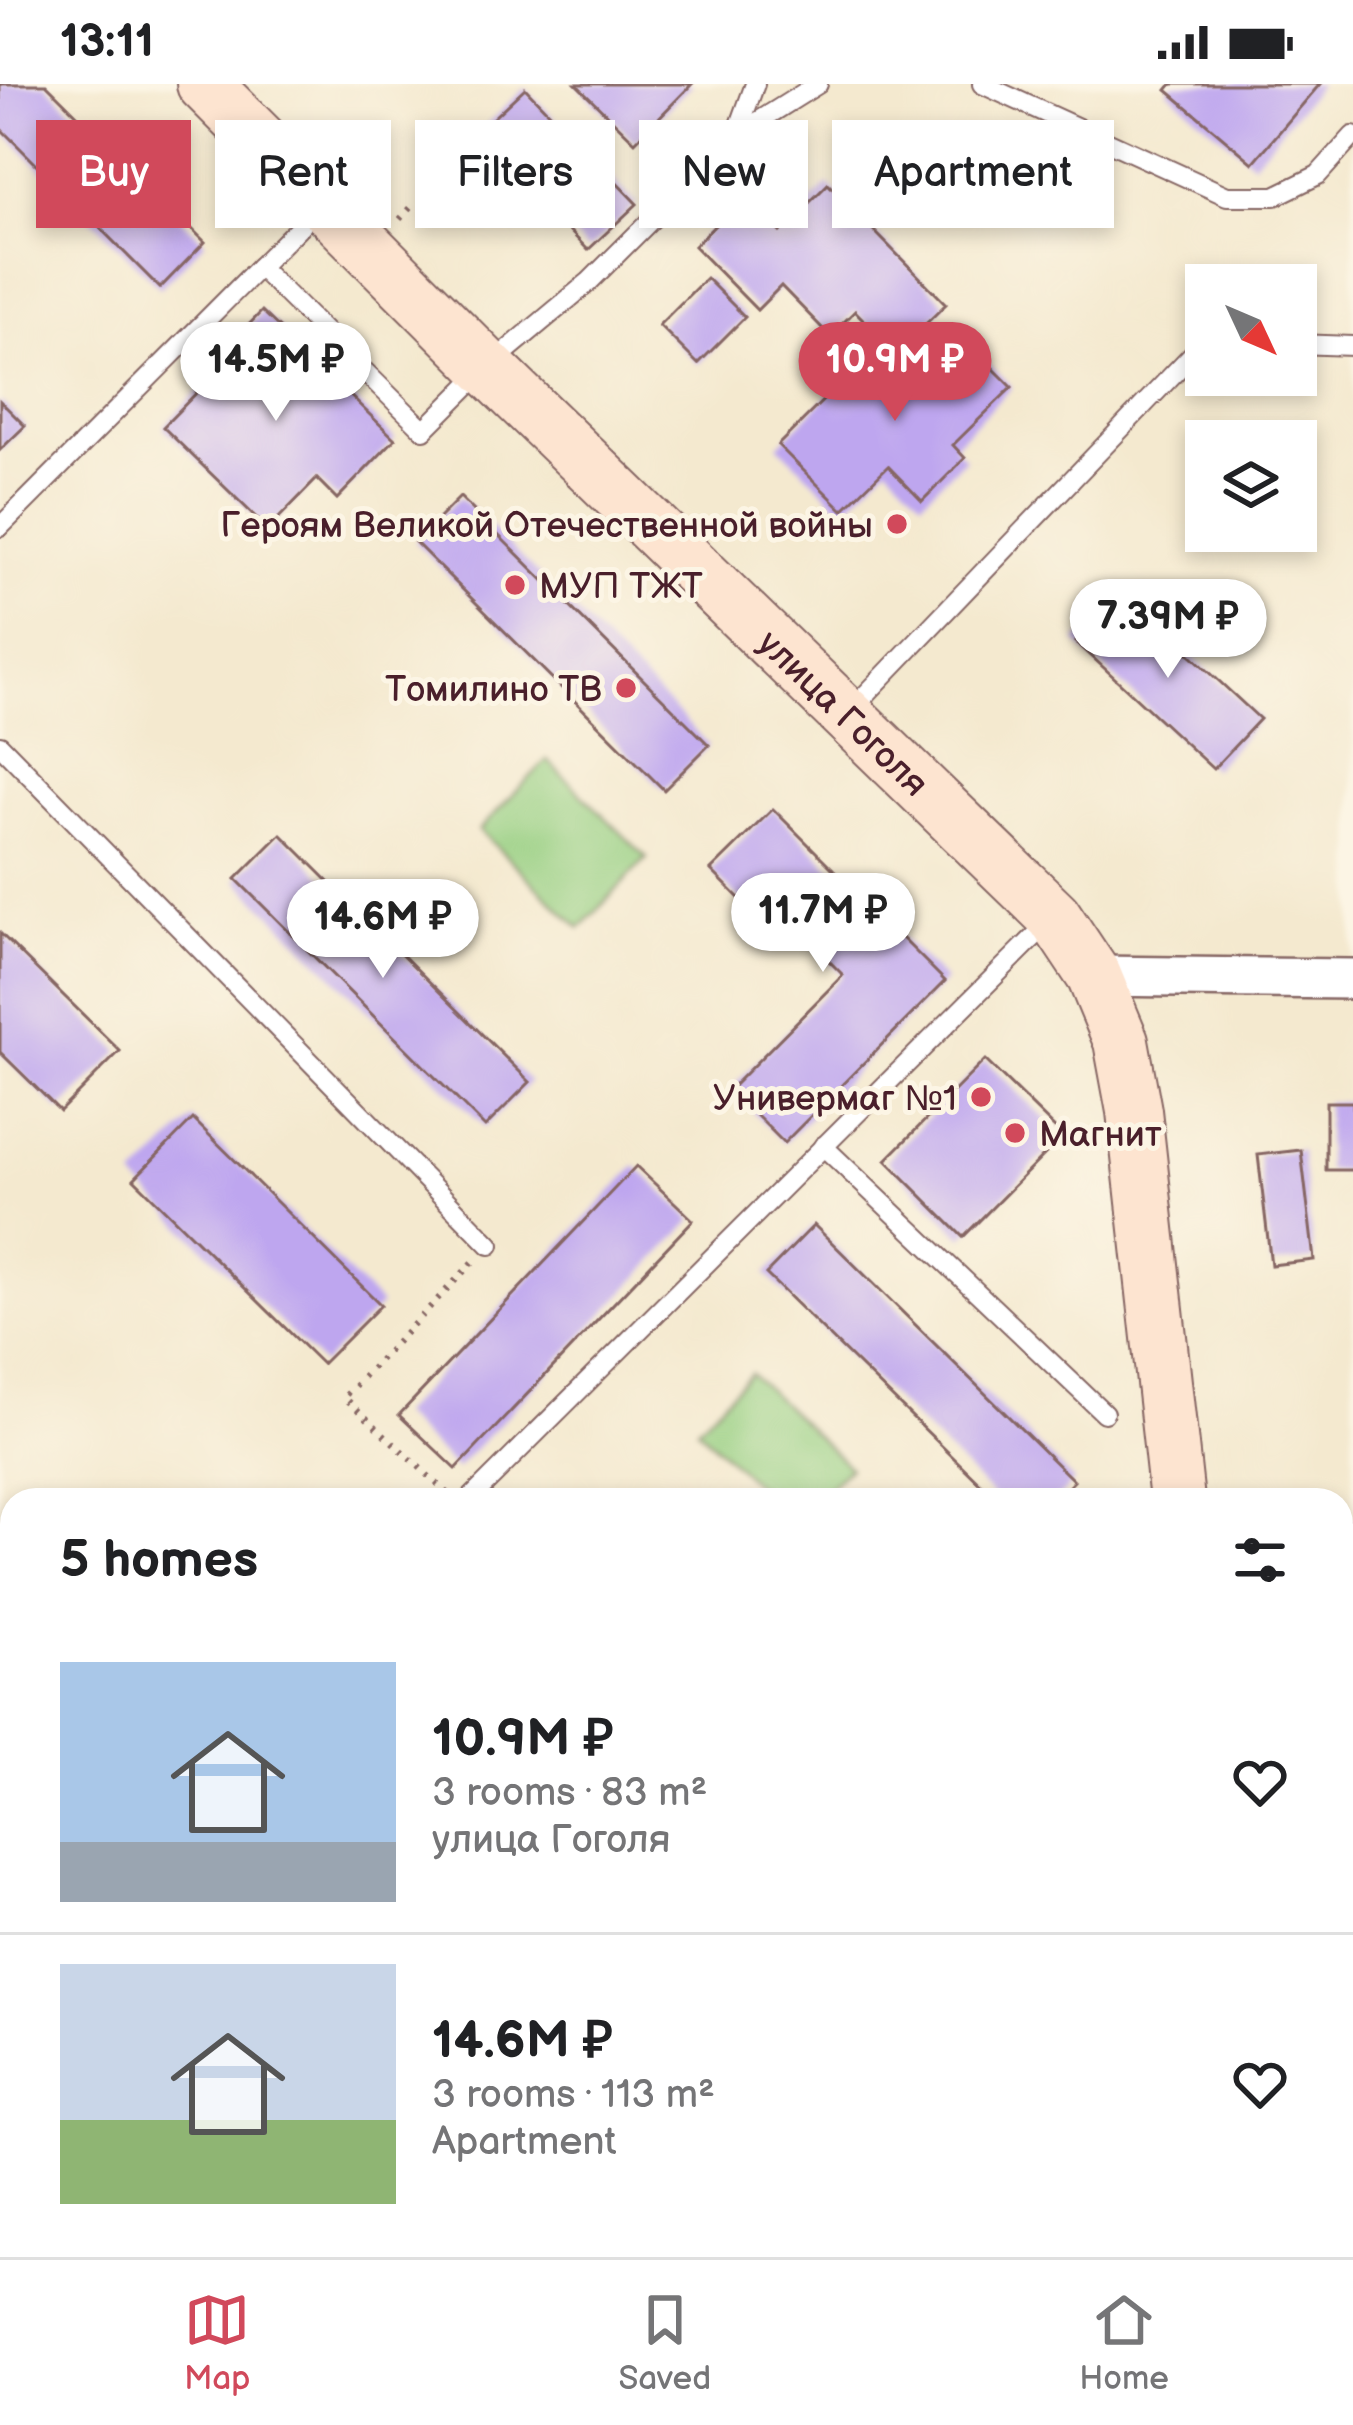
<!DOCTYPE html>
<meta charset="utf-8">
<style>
:root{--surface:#fff;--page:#f6f6f6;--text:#202124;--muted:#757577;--line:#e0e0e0;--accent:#d1495b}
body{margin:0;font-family:"Balsamiq Sans",sans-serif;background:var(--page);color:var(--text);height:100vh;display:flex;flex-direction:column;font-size:45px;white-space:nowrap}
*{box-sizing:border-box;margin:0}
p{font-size:39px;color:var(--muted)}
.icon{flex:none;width:66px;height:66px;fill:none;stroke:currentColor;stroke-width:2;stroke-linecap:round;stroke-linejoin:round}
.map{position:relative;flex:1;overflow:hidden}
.sheet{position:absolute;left:0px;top:1404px;width:1353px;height:771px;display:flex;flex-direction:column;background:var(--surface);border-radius:36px 36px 0 0;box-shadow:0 6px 18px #0003}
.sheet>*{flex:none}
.top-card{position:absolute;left:36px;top:36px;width:1281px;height:108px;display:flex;gap:24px}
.needle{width:78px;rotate:134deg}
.fabs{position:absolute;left:1185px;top:180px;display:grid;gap:24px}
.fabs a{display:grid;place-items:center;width:132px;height:132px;border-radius:0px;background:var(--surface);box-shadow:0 6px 18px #0003;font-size:60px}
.price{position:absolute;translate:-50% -102px;padding:0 27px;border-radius:42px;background:#fff;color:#222;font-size:39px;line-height:78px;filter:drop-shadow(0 3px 6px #0008)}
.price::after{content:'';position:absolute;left:50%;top:72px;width:36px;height:27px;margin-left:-18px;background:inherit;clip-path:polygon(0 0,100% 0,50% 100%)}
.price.current{background:var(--accent);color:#fff}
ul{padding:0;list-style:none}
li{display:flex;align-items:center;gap:36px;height:300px;padding:0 60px}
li+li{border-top:3px solid var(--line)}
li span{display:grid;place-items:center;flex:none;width:336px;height:240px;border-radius:0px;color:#555}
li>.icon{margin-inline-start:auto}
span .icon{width:144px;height:144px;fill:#fffc;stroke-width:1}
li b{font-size:51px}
h2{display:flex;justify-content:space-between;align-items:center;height:144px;padding:0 60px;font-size:51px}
.tag{padding:0 42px;border-radius:0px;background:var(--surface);box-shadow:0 6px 18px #0003;font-size:42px;line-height:108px}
.tag.current{background:var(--accent);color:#fff}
.status{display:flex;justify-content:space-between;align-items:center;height:84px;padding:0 60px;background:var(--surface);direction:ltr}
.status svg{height:33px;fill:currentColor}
.dock{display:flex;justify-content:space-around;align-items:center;height:168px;border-top:3px solid var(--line);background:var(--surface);font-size:33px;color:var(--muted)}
.dock a{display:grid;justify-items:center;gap:6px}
.dock .current{color:var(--accent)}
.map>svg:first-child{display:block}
</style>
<div class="status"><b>13:11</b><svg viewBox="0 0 49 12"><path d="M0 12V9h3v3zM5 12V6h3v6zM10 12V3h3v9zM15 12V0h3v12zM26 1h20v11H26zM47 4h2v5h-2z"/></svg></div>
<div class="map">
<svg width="1353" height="2173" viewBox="0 0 1353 2173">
<rect width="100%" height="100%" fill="#fcf5e5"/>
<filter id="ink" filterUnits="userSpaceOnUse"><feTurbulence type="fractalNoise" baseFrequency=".00833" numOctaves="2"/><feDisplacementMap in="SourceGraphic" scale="24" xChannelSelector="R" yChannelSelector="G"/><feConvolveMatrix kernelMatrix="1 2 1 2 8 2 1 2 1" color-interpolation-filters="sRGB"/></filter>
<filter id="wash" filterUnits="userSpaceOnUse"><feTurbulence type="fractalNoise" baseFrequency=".004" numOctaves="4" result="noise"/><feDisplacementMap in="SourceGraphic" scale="48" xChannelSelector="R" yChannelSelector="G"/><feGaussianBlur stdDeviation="2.7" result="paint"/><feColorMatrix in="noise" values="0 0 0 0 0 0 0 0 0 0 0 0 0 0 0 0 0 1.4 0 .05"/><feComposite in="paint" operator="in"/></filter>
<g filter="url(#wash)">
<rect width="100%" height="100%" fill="#f4e9cf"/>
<g fill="#97cf82" stroke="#707756" stroke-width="3">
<polygon points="547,676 647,774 580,844 479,746"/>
<polygon points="750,1289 849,1383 817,1416 772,1416 697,1344"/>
</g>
<g id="blocks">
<g fill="#bea6ef">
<polygon points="0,0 46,0 205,158 160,204 0,44"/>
<polygon points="576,0 692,0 635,58"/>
<polygon points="1172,0 1320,0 1253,79 1167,6"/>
<polygon points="525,4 637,120 588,166 476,50"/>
<polygon points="828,100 946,220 896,269 855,227 830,252 781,202 757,226 694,162 745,112 780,148"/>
<polygon points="706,194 745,233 698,280 659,241"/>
<polygon points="262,227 395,355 337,415 317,395 268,445 163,343 212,293 205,286"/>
<polygon points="962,253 1012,303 953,361 965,374 922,417 888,382 843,426 778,361 864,276 881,294 903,272 923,292"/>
<polygon points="0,317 25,342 0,366"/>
<polygon points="460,413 709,661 664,706 415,458"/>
<polygon points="1123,508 1260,635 1213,685 1076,558"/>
<polygon points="773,725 945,897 784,1059 730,1005 843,891 764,812 751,826 711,786"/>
<polygon points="281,750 530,998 485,1043 236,795"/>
<polygon points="0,849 120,967 60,1027 0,968"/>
<polygon points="985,976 1063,1052 963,1153 886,1076"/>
<rect x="1326" y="1018" width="27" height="68"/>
<polygon points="193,1035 381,1221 322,1280 134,1095"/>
<polygon points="1301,1066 1314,1176 1271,1181 1258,1071"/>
<polygon points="636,1082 693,1136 456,1385 399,1331"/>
<polygon points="814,1141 1074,1397 1055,1416 997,1416 766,1190"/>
<polygon points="1353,1436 1353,1569 1341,1570 1341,1437"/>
<polygon points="737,2163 774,2163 764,2173 747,2173"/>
<rect x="1042" y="2163" width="74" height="10"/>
</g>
</g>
</g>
<g filter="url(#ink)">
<use href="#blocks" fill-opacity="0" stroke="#866664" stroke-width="3"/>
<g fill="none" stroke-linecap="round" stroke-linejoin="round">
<defs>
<g id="lane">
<polyline points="982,0 1227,112 1275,112 1318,91 1353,52"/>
<polyline points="736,52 755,0"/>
<polyline points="259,183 424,346 487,283 589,198 735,52 818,0"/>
<polyline points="1296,260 1353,262"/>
<polyline points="0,443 320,122"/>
<polyline points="849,628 1206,256"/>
<polyline points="0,661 490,1161"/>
<polyline points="823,1062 1104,1329"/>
<polyline points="469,1416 1052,835"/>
<polyline points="842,2173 856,2163"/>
</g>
<g id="street">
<polyline points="1094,892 1353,895"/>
<polyline points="1341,2024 1353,2024"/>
</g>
<g id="secondary">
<path id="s1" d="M204,0l283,283 567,549 40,60 27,65 13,70 43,389"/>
<polyline points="1320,2163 1320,2173"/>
</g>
</defs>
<use href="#lane" stroke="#866664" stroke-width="22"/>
<use href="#street" stroke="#866664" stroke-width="44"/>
<use href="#secondary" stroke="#866664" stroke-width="58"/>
<g stroke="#866664" stroke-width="6" stroke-dasharray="3 9" stroke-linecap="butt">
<polyline points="400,135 414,120"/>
<polyline points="447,1409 344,1313 474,1177"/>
<polyline points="1341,1972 1353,1975"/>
</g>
<use href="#lane" stroke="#fff" stroke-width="18"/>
<use href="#street" stroke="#fff" stroke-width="39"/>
<use href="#secondary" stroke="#fde4d0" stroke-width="54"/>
</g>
</g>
<g fill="#d1495b" stroke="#fcf5e5" stroke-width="4.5">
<circle cx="897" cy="440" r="12"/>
<circle cx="515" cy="501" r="12"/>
<circle cx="626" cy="604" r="12"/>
<circle cx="981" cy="1013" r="12"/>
<circle cx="1015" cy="1049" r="12"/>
</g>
<g text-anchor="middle" stroke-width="10" stroke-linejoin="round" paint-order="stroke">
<g font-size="36" fill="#4a1f2b" stroke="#fcf5e5" text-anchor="end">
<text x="873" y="453">Героям Великой Отечественной войны</text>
<text x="539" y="514" text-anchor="start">МУП ТЖТ</text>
<text x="602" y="617">Томилино ТВ</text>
<text x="957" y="1026">Универмаг №1</text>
<text x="1039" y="1062" text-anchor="start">Магнит</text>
</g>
<g font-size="36" fill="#4a1f2b" stroke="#fcf5e5">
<text dy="13" stroke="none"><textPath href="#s1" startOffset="897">улица Гоголя</textPath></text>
</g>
</g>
</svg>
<div class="fabs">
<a><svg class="needle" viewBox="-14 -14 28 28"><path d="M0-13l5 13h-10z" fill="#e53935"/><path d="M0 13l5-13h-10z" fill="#757577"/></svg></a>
<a><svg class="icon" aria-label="layers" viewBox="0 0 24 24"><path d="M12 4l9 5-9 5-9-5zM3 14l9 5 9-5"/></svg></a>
</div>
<b class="price" style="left:276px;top:340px">14.5M ₽</b>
<b class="price current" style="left:895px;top:340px">10.9M ₽</b>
<b class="price" style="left:1168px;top:597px">7.39M ₽</b>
<b class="price" style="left:823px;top:891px">11.7M ₽</b>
<b class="price" style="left:383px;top:897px">14.6M ₽</b>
<div class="top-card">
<a class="tag current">Buy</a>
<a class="tag">Rent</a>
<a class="tag">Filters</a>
<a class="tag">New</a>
<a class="tag">Apartment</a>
</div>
<section class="sheet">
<h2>5 homes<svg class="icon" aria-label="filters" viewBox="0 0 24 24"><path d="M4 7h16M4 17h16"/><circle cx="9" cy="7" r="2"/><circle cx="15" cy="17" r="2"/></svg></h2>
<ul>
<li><span style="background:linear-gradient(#a9c7e8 75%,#9aa5b1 0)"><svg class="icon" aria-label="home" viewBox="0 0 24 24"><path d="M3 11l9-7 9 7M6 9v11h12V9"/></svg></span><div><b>10.9M ₽</b><p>3 rooms · 83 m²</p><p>улица Гоголя</p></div><svg class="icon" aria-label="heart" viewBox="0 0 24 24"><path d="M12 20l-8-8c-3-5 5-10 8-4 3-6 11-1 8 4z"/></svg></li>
<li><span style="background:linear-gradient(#c9d6e8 65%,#8fb573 0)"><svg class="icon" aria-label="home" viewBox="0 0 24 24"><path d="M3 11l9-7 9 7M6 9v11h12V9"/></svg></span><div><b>14.6M ₽</b><p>3 rooms · 113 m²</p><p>Apartment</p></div><svg class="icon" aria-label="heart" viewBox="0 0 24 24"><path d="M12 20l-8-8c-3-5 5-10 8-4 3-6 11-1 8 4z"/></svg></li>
</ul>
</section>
</div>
<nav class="dock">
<a class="current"><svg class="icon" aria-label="map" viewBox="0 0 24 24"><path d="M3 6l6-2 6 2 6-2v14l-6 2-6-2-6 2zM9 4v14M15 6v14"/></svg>Map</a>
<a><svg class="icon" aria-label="saved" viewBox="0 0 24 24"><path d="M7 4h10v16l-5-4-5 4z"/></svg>Saved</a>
<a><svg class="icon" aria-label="home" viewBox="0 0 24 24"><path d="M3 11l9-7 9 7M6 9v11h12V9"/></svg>Home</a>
</nav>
